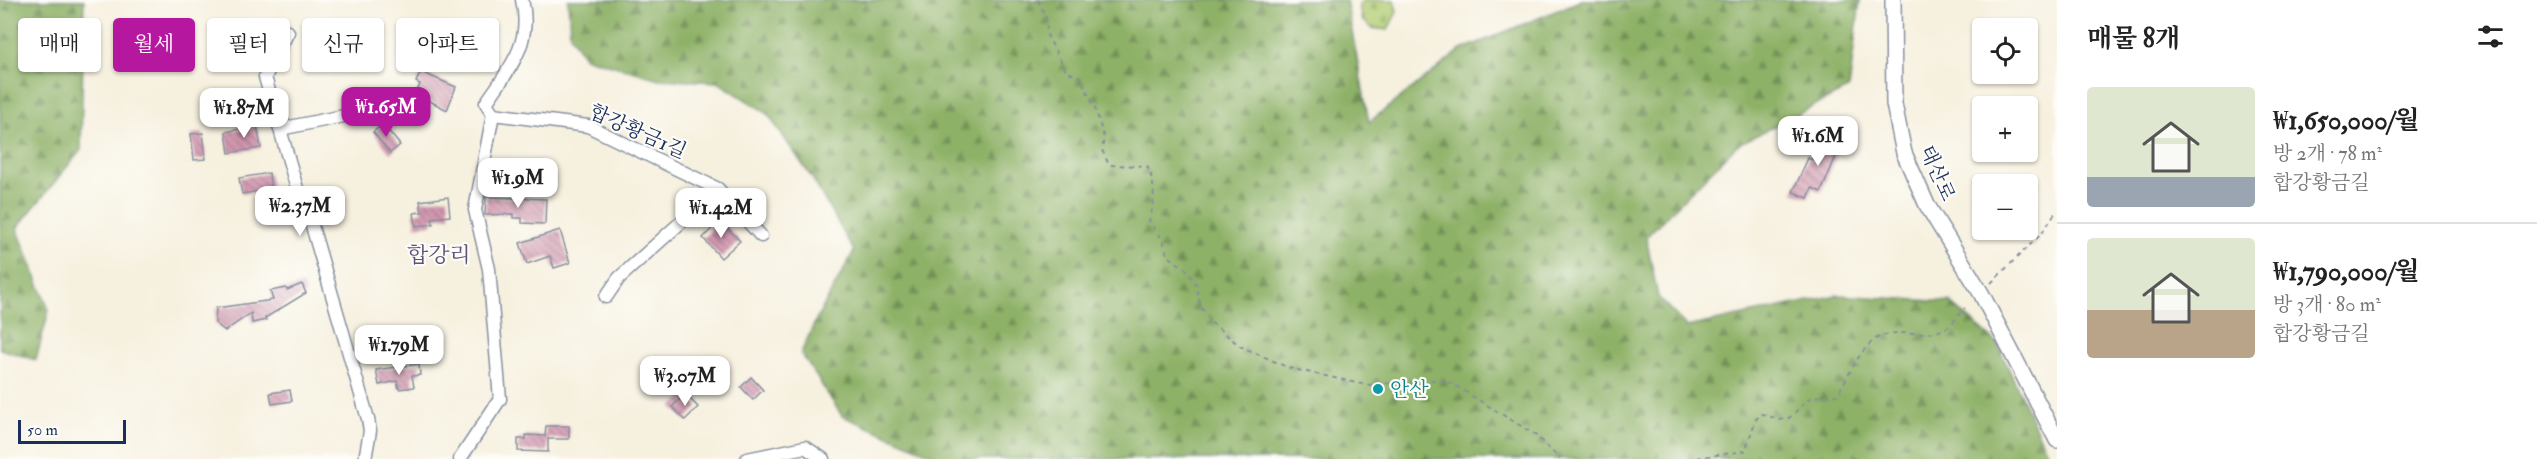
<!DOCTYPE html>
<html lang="ko">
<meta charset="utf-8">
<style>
:root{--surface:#fff;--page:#f6f6f6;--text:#222;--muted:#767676;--line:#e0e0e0;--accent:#b5179e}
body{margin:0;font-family:"IM FELL Double Pica","Noto Serif KR",serif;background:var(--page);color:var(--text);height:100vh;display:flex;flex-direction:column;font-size:22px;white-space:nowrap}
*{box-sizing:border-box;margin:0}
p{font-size:20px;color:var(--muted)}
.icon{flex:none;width:33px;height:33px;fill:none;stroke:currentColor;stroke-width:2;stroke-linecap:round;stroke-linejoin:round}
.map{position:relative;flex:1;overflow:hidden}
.details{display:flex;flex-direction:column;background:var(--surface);width:480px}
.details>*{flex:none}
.guide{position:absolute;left:18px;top:18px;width:570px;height:54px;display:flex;gap:12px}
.fabs{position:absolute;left:1972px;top:18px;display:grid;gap:12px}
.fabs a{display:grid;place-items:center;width:66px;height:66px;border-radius:6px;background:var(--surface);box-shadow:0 2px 4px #0004;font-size:30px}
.scale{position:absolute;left:18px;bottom:15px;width:108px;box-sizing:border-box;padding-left:6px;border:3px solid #1b2f5e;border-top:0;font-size:16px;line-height:21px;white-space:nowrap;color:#1b2f5e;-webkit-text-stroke:4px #fdfcf7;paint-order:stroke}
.price{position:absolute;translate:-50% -51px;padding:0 14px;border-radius:12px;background:#fff;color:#222;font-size:20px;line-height:39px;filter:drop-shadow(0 2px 3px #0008)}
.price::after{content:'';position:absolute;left:50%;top:36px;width:18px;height:14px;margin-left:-9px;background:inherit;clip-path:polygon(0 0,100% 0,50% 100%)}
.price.selected{background:var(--accent);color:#fff}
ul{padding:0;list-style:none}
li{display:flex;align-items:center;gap:18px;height:150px;padding:0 30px}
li+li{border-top:2px solid var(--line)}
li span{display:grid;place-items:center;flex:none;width:168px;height:120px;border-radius:6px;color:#555}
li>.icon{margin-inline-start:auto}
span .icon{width:72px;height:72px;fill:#fffc;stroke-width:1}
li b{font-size:26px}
h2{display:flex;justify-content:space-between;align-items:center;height:72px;padding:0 30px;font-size:26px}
.tag{padding:0 21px;border-radius:6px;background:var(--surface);box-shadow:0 2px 4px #0004;font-size:21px;line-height:54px}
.tag.selected{background:var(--accent);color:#fff}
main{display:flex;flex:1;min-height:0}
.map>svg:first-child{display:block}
</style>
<main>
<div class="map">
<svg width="2057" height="459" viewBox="0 0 2057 459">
<defs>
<pattern id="forest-firs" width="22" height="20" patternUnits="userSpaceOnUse" patternTransform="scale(1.5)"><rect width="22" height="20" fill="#8db166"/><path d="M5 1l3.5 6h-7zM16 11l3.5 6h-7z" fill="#729057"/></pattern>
<pattern id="cemetery-stones" width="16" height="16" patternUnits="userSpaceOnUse" patternTransform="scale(1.5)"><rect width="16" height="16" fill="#b2ce75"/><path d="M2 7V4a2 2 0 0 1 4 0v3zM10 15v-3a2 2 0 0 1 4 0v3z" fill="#98b168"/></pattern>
<pattern id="building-back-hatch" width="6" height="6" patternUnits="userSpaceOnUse" patternTransform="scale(1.5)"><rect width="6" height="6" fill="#d197af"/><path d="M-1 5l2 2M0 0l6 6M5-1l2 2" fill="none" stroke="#a97c92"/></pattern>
</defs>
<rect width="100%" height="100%" fill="#fdfcf7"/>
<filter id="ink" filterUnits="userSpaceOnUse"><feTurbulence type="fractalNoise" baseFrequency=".0167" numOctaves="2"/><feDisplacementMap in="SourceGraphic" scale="12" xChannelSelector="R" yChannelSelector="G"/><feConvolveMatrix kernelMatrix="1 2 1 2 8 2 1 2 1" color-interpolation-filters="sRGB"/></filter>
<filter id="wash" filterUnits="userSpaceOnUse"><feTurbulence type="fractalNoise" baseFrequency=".008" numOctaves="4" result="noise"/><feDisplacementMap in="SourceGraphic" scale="24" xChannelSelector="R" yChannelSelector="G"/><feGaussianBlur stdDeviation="1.35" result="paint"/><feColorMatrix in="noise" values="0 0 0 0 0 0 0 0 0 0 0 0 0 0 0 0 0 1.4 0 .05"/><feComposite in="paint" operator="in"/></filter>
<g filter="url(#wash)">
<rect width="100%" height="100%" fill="#f6f0de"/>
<g fill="url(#forest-firs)" stroke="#547062" stroke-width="1.5">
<polygon points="0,0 84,0 81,150 17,228 49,310 36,360 0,349"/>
<polygon points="568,0 1346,0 1369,122 1461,50 1582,0 1860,0 1849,88 1737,145 1646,237 1658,297 1687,327 1837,295 1950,302 1997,343 2050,459 943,459 842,416 801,353 816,320 854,251 812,178 767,113 718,82 659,79 584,57 570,35"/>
</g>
<polygon fill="url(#cemetery-stones)" stroke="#667e6a" stroke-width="1.5" points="1363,0 1394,0 1397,11 1388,30 1372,28 1362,20 1359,5"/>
<g id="blocks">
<g fill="url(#building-back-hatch)">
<polygon points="421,72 456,87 447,110 416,94 420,84 416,82"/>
<polygon points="383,124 400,145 390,153 373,132"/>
<polygon points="257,125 261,148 229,153 226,132"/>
<polygon points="203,133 206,159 194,160 191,134"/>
<polygon points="1823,134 1842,142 1821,192 1812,188 1808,198 1793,192 1808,158 1812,160"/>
<polygon points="269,173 271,189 242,194 239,178"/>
<polygon points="448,197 450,216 432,218 433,224 416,226 414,213 422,212 420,201"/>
<polygon points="486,197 546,199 545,224 522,223 522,218 513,218 513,214 485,215"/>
<polygon points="720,220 740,241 721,258 703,238"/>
<polygon points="560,230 570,263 554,268 550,256 527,264 520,243"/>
<polygon points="302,284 306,293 265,318 266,320 252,323 251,313 225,331 215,323 216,308 273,300 270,291 286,288 287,290"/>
<polygon points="419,364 420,375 412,376 414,387 399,389 397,381 379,385 376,370"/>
<polygon points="751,377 763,390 753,400 741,387"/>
<polygon points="290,390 292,401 272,404 270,393"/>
<polygon points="685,394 698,407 685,420 672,407"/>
<polygon points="546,426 569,426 569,439 548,439 548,452 518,451 518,439 526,439 526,435 545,436"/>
</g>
</g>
</g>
<g filter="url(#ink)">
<use href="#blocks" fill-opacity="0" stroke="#88909e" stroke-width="1.5"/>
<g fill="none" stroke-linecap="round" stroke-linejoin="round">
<defs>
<g id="minor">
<polyline points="288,32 265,77 304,213 310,219 368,419 370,431 365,459"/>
<path d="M493,114l-7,-11c23,-34 47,-60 36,-103"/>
<polyline points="280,129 412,102"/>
<polyline points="718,189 761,236"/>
<polyline points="460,459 500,399 489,269 475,210 493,114 588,126 718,189 619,278 606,297"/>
<polyline points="747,459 805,447 823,459"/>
</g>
<polyline id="tertiary" points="1893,0 1894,104 1904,153 1927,205 1981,293 2057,440"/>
</defs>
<use href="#minor" stroke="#88909e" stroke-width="15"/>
<use href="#tertiary" stroke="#88909e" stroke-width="18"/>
<g stroke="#88909e" stroke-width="2" stroke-dasharray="4.5 4.5" stroke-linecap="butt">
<path d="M1038,0l8,17 1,18 19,36 14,6 15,31 9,30 -2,12 7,15 38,1c9,18 8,36 2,55l14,19 4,15 19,14 10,15 4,22 12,17 28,23 49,22 77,17 69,-5 16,3 83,51 26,25"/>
<polyline points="1991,283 2042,233 2057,210"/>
<path d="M1688,459l57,-8 11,-32 6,-5 18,6 9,-2 22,-21 26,-2c12,-18 19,-40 36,-54 19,-16 51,-1 73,-13 7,-4 13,-14 19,-20"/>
</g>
<use href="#minor" stroke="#fff" stroke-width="12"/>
<use href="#tertiary" stroke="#fff" stroke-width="15"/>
</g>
</g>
<circle fill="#0f9aa8" stroke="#fdfcf7" stroke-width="2" cx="1378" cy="389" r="6"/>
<g text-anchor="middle" stroke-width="4.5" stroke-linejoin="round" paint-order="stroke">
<g font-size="20" fill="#1b2f5e" stroke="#fdfcf7">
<text transform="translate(638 131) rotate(24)" y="7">합강황금1길</text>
<text transform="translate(1938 173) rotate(66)" y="7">태산로</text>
</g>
<g font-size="20" fill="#0d838f" stroke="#fdfcf7" text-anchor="start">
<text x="1390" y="396">안산</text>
</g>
<g font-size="22" fill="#5b537a" stroke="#fdfcf7">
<text x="439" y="262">합강리</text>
</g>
</g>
</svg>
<div class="fabs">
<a><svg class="icon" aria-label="locate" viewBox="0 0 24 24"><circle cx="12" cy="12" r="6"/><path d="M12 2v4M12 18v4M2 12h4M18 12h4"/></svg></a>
<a>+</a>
<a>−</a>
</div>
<div class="scale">50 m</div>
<b class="price selected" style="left:386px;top:138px">₩1.65M</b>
<b class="price" style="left:244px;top:139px">₩1.87M</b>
<b class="price" style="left:1818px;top:167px">₩1.6M</b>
<b class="price" style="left:518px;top:209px">₩1.9M</b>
<b class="price" style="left:300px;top:237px">₩2.37M</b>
<b class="price" style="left:721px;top:239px">₩1.42M</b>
<b class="price" style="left:399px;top:376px">₩1.79M</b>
<b class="price" style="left:685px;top:407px">₩3.07M</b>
<div class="guide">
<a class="tag">매매</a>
<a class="tag selected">월세</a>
<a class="tag">필터</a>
<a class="tag">신규</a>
<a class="tag">아파트</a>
</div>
</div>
<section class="details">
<h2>매물 8개<svg class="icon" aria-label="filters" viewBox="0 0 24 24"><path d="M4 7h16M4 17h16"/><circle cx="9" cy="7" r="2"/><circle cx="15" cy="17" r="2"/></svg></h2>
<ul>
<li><span style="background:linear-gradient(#dfe7d0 75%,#9aa5b1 0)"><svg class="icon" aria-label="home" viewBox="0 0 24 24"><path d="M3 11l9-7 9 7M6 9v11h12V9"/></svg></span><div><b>₩1,650,000/월</b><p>방 2개 · 78 m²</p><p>합강황금길</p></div></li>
<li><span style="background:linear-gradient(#dfe7d0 60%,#b9a48a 0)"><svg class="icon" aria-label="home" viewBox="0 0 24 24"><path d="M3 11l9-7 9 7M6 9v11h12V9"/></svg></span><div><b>₩1,790,000/월</b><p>방 3개 · 80 m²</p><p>합강황금길</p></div></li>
</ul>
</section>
</main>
